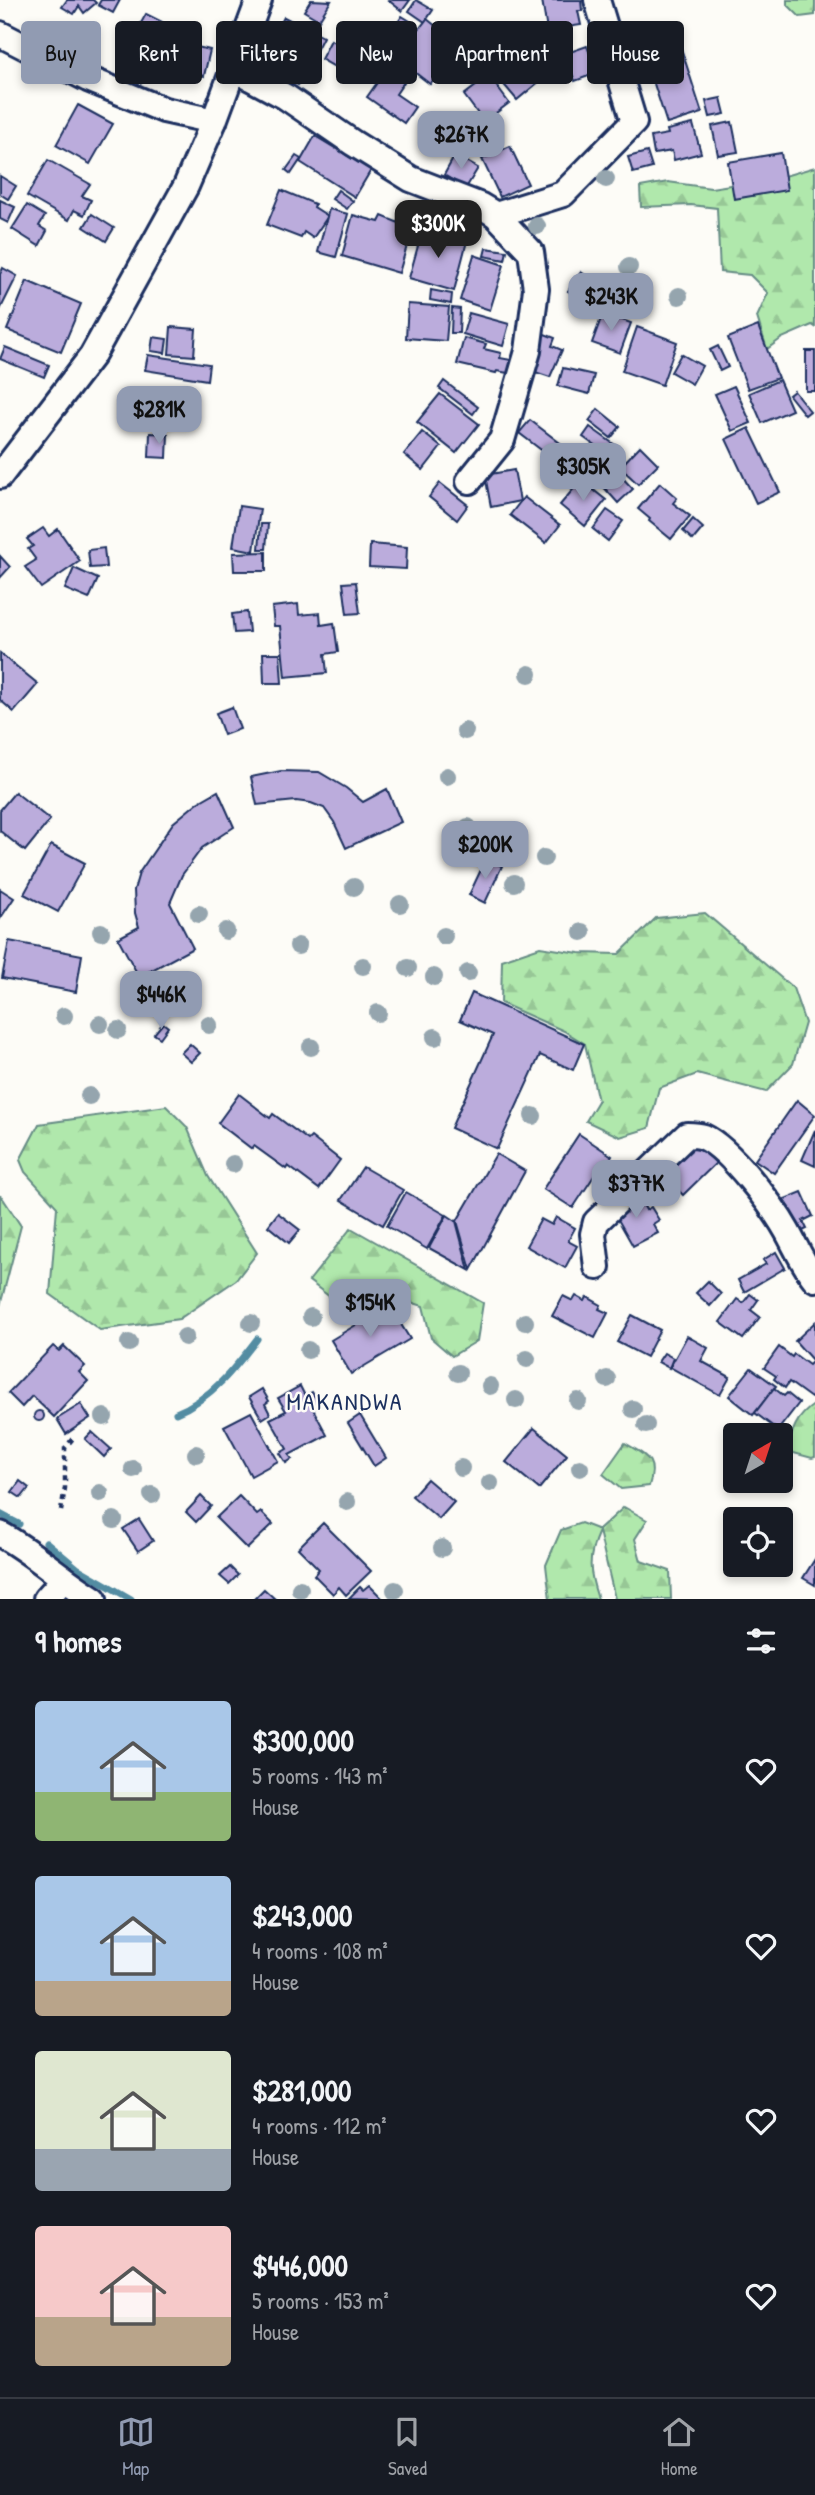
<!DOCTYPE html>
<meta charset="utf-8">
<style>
:root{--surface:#171b24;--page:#20242c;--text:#f1f3f6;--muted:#9ea1a6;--line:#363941;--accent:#919bb2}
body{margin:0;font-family:"Patrick Hand",sans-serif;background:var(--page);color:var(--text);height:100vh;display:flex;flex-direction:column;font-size:26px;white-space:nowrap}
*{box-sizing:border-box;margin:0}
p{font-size:23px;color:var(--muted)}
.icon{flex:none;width:38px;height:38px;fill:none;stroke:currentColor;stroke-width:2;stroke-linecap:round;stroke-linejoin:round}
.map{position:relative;height:1599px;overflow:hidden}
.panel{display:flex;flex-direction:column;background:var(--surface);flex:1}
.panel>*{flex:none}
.top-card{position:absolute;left:21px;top:21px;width:774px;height:63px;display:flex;gap:14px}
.needle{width:46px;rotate:39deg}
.fabs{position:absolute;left:723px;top:1423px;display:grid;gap:14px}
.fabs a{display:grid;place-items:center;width:70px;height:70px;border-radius:7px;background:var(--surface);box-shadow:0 4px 10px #0003;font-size:35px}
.price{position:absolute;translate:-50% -60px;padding:0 16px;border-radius:14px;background:var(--accent);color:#111;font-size:23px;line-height:46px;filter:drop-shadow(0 2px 4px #0008)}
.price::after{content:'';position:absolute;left:50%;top:42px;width:21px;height:16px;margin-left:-10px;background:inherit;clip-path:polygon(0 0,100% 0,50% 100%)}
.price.current{background:#222;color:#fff}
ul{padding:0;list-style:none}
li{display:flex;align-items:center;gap:21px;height:175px;padding:0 35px}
li span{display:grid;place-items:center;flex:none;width:196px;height:140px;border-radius:7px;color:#555}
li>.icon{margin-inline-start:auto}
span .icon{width:84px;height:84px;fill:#fffc;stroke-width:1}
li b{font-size:30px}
h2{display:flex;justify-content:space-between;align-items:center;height:84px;padding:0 35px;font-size:30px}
.tag{padding:0 24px;border-radius:7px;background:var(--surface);box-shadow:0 4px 10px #0003;font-size:24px;line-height:63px}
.tag.current{background:var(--accent);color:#111}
.tab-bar{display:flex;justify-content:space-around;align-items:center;height:98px;border-top:2px solid var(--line);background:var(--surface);font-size:19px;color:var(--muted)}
.tab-bar a{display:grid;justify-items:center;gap:4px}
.tab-bar .current{color:var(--accent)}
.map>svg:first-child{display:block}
</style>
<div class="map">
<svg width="815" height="1599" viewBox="0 0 815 1599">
<defs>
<pattern id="forest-firs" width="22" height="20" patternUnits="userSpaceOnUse" patternTransform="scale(1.75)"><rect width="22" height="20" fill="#b0e8ac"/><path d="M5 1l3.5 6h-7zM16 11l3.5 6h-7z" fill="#97c796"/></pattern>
</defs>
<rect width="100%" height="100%" fill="#fdfcf7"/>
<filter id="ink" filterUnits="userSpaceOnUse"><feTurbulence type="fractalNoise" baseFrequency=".0143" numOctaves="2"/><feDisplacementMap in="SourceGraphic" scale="14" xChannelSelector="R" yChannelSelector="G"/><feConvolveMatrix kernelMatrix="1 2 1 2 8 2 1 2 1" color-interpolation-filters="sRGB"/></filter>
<g filter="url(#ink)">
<g fill="url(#forest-firs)" stroke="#668c85" stroke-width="2">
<polygon points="787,0 815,0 815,15 800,17 787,4"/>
<polygon points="815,167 815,327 812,325 782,338 767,349 757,317 768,293 750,275 720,272 717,208 691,205 641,207 640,187 668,182 711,188 781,177"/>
<polygon points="705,913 793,988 805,1023 793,1064 766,1092 697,1074 659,1088 649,1128 620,1137 586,1121 598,1101 585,1044 564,1031 501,1003 502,960 540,947 579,953 619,954 656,918"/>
<polygon points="166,1106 187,1127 208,1176 257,1253 236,1280 179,1319 100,1330 50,1294 57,1207 25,1172 20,1160 39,1124"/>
<polygon points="0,1196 2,1197 21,1226 0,1306"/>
<polygon points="351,1228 483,1303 477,1341 452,1356 431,1338 423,1306 392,1296 347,1310 309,1281"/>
<path d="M815,1404v53l-3,1 -22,-6c-1,-21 7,-36 25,-48z"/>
<path d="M625,1443c21,13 33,16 24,43l-28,3 -18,-15z"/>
<path d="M624,1507l23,13 -12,19 6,22 29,10 1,28h-56l-16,-68c-12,27 -10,41 -1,68h-48l-4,-34 15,-35 20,-7 18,7z"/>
</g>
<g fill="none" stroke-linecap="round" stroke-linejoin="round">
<g stroke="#538ca2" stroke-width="7">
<path d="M176,1413c35,-14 59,-45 81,-74"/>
<polyline points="0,1514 19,1524"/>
<polyline points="46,1542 77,1568 131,1599"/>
</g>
</g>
<g fill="#bbacdc" stroke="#1b2f5e" stroke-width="2">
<polygon points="67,0 93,0 96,3 84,13 79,6 74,14 62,7"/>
<polygon points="101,0 120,0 113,13 98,5"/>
<polygon points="311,0 331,1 319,20 304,11"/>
<polygon points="388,0 410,0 402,11"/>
<polygon points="416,0 433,10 425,22 409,11"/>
<polygon points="542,0 581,0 582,11 578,11 581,25 547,30"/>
<polygon points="146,14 162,22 157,32 141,23"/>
<polygon points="402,16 415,24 391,61 378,53"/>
<polygon points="284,17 323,37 298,85 259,64"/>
<polygon points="427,19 460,45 430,84 396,58"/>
<polygon points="501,30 511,41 493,57 483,46"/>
<polygon points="151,31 161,39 156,45 146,37"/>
<polygon points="526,37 553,70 517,100 489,67"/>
<polygon points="167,40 210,50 204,76 161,66"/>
<polygon points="331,40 345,48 335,67 321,59"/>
<polygon points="680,45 702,113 667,124 645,56"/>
<polygon points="587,46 597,73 575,81 564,54"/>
<polygon points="139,55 150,61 141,78 129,71"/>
<polygon points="638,60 643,74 633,78 628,63"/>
<polygon points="386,70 404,82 396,94 415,107 404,123 367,97"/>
<polygon points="489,76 509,103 484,122 464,95"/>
<polygon points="721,98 725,114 710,117 706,101"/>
<polygon points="78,105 113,124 90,164 56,145"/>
<polygon points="732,122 738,152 718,155 712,126"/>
<polygon points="693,124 701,153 674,160 672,151 654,154 651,137 668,134 667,130"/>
<polygon points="315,136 371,170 355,197 300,162"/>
<polygon points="510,146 528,184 500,197 482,159"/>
<polygon points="647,152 652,168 633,173 628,157"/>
<polygon points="781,153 787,190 734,199 728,162"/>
<polygon points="455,155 478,168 466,188 444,175"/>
<polygon points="296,156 301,159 291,174 286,170"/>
<polygon points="48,160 90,184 82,196 91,200 84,215 74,210 69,220 27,196"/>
<polygon points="0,176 16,186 8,199 0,194"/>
<polygon points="281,190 315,204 314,207 328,216 313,238 304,232 301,238 267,225"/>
<polygon points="338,190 353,201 347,209 332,199"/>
<polygon points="0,200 15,207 8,223 0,219"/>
<polygon points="27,205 45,216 39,226 47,231 39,246 12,229"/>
<polygon points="329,209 348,214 336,257 318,252"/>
<polygon points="92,214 114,228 106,241 84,227"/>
<polygon points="353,215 379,222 382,216 404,225 402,229 411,232 399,273 342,256"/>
<polygon points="423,228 467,241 454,291 409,278"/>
<polygon points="486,248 507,251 505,260 484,256"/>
<polygon points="474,255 504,265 490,310 460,300"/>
<polygon points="3,268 17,276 0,310 0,274"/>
<polygon points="581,272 606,290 593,308 568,291"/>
<polygon points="27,281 81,304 61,352 7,330"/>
<polygon points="431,290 452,294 451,304 430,300"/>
<polygon points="408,304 449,307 446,341 406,338"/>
<polygon points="452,308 460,309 459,333 451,333"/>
<polygon points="469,313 509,324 503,346 463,334"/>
<polygon points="603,313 631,323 620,353 592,343"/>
<polygon points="758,326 778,378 748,389 728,338"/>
<polygon points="171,327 196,329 194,356 169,354"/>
<polygon points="637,327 677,342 662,385 622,371"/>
<polygon points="537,331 555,338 552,346 562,350 550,377 523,368"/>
<polygon points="153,337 167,339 165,353 151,351"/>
<polygon points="464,338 486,344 484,349 501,353 500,358 511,360 508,373 497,371 496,373 457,364"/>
<polygon points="718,346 728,367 720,371 710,350"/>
<polygon points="5,347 49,365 44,377 0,359"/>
<rect x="806" y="351" width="9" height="40"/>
<polygon points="681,354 702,366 692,384 671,372"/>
<polygon points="148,355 209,364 207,380 145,370"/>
<polygon points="563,368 594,375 589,394 558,386"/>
<polygon points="779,380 792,410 762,423 749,393"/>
<polygon points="444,381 478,407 473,414 439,388"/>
<polygon points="734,386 751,423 732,431 715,394"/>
<polygon points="794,391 810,411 805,415 789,395"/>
<polygon points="440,394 479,424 456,453 417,422"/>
<polygon points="598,409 620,427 611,438 589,421"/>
<polygon points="530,420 564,446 553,459 519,433"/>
<polygon points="590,427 615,445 608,455 583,437"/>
<polygon points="749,428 780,492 756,503 726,439"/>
<polygon points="422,432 441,447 423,470 404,454"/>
<polygon points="150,433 168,434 167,458 149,457"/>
<polygon points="640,446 658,464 638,484 620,467"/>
<polygon points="605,459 633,489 618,503 591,473"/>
<polygon points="514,470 520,501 491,507 485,475"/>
<polygon points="581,480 606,500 585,526 560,505"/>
<polygon points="440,483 468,505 457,520 429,497"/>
<polygon points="660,483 677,498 673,503 690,516 671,539 649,521 650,519 638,509"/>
<polygon points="524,497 560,525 546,543 510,515"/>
<polygon points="239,506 260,509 254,551 233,547"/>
<polygon points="607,510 623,521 608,541 593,529"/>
<polygon points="693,519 703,528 693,540 683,531"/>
<polygon points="261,524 268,524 266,549 259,549"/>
<polygon points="43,528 49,536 58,529 80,561 41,588 25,567 36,560 28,549 33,546 27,539"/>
<polygon points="370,544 407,547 406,569 369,567"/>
<polygon points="104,548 106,567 90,568 88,550"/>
<polygon points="266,552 266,571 234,571 233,553"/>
<polygon points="0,556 10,567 0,578"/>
<polygon points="74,568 98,579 89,599 65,589"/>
<polygon points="356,582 360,613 347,614 343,583"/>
<polygon points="298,604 299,615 320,613 321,625 334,623 338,652 325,654 327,673 285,677 280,626 274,626 272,607"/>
<polygon points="247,612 249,632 234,633 232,614"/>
<polygon points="0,653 38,684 14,712 0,700"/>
<polygon points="263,653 280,653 282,683 264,683"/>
<polygon points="232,707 240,729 224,735 216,713"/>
<polygon points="281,771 319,772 346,788 363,802 387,789 401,822 346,848 334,822 324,808 311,803 296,801 257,805 251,777"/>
<polygon points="218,791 234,827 202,848 182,875 170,903 193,948 139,977 118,938 139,927 135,913 134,890 139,873 173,823 197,803"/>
<polygon points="15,792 50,820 25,851 0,831 0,810"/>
<polygon points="51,845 85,863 58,912 24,894"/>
<polygon points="486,859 502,866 485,903 469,895"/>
<polygon points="0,889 14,898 0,919"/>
<polygon points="9,941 82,955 76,992 2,978"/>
<polygon points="472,993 584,1044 573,1070 540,1055 497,1149 451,1128 493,1035 460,1020"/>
<polygon points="163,1023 168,1027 160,1038 154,1034"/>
<polygon points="190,1044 200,1053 191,1062 181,1053"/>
<polygon points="239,1094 270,1118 273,1114 308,1140 311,1137 340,1160 319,1189 288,1166 286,1169 254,1146 252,1149 218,1123"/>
<polygon points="797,1100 815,1115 774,1173 755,1160"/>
<polygon points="815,1130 815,1166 802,1160"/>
<polygon points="579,1134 612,1156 598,1178 594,1176 573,1208 543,1189"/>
<polygon points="694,1141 716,1163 683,1195 661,1173"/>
<polygon points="496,1154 525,1171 471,1270 457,1221"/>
<polygon points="363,1167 403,1190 383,1225 341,1200"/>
<polygon points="406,1192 446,1215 427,1249 387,1226"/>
<polygon points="802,1192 813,1216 803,1221 807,1229 796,1234 780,1201"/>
<polygon points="638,1195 646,1210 651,1207 659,1220 653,1224 658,1233 633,1246 612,1209"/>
<polygon points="278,1213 300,1230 289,1243 268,1226"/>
<polygon points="447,1215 456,1221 469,1270 429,1248"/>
<polygon points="556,1217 575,1228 568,1241 577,1246 565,1268 526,1246 541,1219 552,1225"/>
<polygon points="776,1252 785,1268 744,1292 738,1280 766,1264 763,1260"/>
<polygon points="708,1281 721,1294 710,1306 696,1293"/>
<polygon points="750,1294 758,1300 751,1310 760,1317 743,1339 720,1322 737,1299 743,1303"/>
<polygon points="563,1296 573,1301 576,1296 585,1301 587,1297 601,1305 599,1309 608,1313 595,1338 552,1316"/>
<polygon points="389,1305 410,1339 351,1374 331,1340"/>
<polygon points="632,1315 660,1330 646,1357 617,1342"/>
<polygon points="815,1322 815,1359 813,1361 795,1341"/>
<polygon points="687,1336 708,1348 701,1361 730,1377 720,1395 670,1367"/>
<polygon points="53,1346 59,1351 64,1346 85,1366 79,1372 88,1381 54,1417 32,1396 22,1407 8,1393"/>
<polygon points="779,1347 792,1357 794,1354 809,1365 813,1361 815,1362 815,1393 811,1398 789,1382 785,1388 774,1379 776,1376 764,1368"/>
<polygon points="664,1353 673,1358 669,1368 658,1362"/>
<polygon points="751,1368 776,1386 753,1415 729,1396"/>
<polygon points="300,1386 305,1396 312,1392 320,1405 313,1409 327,1435 289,1455 292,1459 286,1463 280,1453 287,1449 270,1419 286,1411 278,1398"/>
<polygon points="774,1388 784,1396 787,1393 799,1403 778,1430 755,1413"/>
<polygon points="262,1389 269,1401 265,1404 270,1414 262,1419 249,1397"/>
<polygon points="81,1404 90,1418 66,1434 57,1419"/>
<circle cx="39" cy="1416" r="5"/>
<polygon points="251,1412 278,1461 251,1476 224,1426"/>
<polygon points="360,1415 386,1458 374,1466 348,1423"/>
<polygon points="534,1428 567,1455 539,1489 506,1462"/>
<polygon points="92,1432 111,1449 104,1457 85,1439"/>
<polygon points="427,1479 454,1502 439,1519 412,1496"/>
<polygon points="20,1481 29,1488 21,1498 12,1492"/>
<polygon points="201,1496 211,1506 196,1522 186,1512"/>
<polygon points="239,1496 257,1515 261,1512 273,1524 247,1549 216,1518"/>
<polygon points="139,1519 153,1541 138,1551 123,1529"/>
<polygon points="323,1523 371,1571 346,1595 339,1587 333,1594 314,1575 319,1569 298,1548"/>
<polygon points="815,1559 815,1585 803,1578"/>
<polygon points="230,1567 238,1575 229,1584 220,1576"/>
<polygon points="369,1585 383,1599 349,1598 360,1587 363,1590"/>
<polygon points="264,1589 275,1599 254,1599"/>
</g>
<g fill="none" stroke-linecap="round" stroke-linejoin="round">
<defs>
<g id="minor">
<polyline points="0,34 88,79 164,110 214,121"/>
<polyline points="234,69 286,97 353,143 411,179 481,206 496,215 531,252 536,289 528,351 502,440 469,481"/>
<polyline points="496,215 563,194 634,122 597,0"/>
<polyline points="0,476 92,356 186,186 214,121 259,0"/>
<path d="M597,1267l-4,-33 3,-12 91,-87c6,0 11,0 17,2 26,12 69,69 83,94 9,16 16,33 28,48"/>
<path d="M0,1534c33,18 61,45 94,65"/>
<polyline points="46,1599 63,1580"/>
</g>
</defs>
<use href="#minor" stroke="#1b2f5e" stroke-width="30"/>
<polyline stroke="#1b2f5e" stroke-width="4.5" stroke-dasharray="5 5" stroke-linecap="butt" points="61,1511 65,1488 65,1448 74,1437"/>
<use href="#minor" stroke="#fdfcf7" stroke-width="24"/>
</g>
<g fill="#95a5ae">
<circle cx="55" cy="40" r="9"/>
<circle cx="606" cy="179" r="9"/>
<circle cx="537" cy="226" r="9"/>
<circle cx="629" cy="267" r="9"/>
<circle cx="679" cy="296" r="9"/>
<circle cx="529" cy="674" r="9"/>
<circle cx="465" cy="731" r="9"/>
<circle cx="447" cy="776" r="9"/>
<circle cx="468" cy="827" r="9"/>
<circle cx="544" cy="858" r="9"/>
<circle cx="514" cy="883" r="9"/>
<circle cx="354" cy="887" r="9"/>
<circle cx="400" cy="904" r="9"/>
<circle cx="199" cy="914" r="9"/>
<circle cx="226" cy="931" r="9"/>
<circle cx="101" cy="932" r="9"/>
<circle cx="582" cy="932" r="9"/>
<circle cx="444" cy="936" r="9"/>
<circle cx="298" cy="946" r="9"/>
<circle cx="363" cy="966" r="9"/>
<circle cx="408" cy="968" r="9"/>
<circle cx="468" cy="973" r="9"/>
<circle cx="434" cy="977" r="9"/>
<circle cx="378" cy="1013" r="9"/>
<circle cx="64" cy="1016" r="9"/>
<circle cx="100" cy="1024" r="9"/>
<circle cx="209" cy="1025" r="9"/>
<circle cx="118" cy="1030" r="9"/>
<circle cx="435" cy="1037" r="9"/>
<circle cx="311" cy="1047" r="9"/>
<circle cx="89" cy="1096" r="9"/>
<circle cx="533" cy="1116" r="9"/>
<circle cx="233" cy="1164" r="9"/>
<circle cx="311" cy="1317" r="9"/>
<circle cx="525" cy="1322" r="9"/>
<circle cx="251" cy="1323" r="9"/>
<circle cx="185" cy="1337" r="9"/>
<circle cx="129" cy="1343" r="9"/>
<circle cx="308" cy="1350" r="9"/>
<circle cx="527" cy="1359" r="9"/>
<circle cx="458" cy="1373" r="9"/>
<circle cx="607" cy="1379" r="9"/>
<circle cx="490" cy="1386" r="9"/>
<circle cx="516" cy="1400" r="9"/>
<circle cx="578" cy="1401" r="9"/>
<circle cx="633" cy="1409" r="9"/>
<circle cx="104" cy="1417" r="9"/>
<circle cx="646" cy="1425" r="9"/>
<circle cx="196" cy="1454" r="9"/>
<circle cx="461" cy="1468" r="9"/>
<circle cx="580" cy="1468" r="9"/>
<circle cx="133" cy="1469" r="9"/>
<circle cx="490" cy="1483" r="9"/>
<circle cx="100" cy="1493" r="9"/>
<circle cx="152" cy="1495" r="9"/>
<circle cx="347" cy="1502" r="9"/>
<circle cx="114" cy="1520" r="9"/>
<circle cx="442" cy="1548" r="9"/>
<circle cx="300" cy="1589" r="9"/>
<circle cx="395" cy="1590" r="9"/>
</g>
</g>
<g text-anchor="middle" stroke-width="5" stroke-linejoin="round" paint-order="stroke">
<g font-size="24" letter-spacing="2" fill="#1b2f5e" stroke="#fdfcf7">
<text x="345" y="1410">MAKANDWA</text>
</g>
</g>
</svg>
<div class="fabs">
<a><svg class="needle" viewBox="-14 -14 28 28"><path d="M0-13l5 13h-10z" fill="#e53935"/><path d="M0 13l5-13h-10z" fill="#9ea1a6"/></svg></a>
<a><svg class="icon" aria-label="locate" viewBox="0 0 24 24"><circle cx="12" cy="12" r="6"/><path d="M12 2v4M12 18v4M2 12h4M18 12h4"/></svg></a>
</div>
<b class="price" style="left:461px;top:171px">$267K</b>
<b class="price current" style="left:438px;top:260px">$300K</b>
<b class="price" style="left:611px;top:333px">$243K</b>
<b class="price" style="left:159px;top:446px">$281K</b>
<b class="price" style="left:583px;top:503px">$305K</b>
<b class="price" style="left:485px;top:881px">$200K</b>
<b class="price" style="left:161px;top:1031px">$446K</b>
<b class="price" style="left:636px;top:1220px">$377K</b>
<b class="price" style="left:370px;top:1339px">$154K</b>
<div class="top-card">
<a class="tag current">Buy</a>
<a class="tag">Rent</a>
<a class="tag">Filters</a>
<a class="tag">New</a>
<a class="tag">Apartment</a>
<a class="tag">House</a>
</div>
</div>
<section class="panel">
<h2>9 homes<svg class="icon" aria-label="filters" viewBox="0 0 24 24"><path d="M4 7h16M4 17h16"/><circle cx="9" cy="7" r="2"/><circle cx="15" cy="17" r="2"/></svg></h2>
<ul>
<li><span style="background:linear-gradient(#a9c7e8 65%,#8fb573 0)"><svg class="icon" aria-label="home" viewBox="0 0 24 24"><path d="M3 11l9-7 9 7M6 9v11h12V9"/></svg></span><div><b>$300,000</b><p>5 rooms · 143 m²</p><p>House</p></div><svg class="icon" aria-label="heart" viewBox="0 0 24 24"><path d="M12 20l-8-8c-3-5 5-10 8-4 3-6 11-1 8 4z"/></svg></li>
<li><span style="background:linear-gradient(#a9c7e8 75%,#b9a48a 0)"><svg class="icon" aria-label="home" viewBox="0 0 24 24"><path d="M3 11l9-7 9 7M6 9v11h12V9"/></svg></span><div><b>$243,000</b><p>4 rooms · 108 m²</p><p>House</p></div><svg class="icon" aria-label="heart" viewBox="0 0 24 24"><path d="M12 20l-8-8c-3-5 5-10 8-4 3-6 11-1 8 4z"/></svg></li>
<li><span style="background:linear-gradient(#dfe7d0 70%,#9aa5b1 0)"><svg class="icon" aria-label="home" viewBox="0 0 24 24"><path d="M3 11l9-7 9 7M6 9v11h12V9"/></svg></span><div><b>$281,000</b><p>4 rooms · 112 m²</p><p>House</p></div><svg class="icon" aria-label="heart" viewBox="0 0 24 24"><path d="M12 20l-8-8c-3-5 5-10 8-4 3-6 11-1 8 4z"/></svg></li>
<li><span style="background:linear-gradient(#f6c9c9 65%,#b9a48a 0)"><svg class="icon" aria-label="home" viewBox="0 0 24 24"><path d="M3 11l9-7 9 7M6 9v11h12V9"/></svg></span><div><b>$446,000</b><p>5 rooms · 153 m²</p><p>House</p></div><svg class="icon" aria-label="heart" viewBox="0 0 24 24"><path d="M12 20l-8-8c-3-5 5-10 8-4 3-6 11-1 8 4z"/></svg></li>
</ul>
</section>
<nav class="tab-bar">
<a class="current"><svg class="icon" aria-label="map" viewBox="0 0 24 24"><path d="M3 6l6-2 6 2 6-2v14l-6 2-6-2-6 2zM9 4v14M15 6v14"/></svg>Map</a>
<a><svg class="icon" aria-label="saved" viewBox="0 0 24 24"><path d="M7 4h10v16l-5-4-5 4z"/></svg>Saved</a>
<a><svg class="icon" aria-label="home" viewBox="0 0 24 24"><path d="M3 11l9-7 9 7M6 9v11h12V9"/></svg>Home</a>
</nav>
